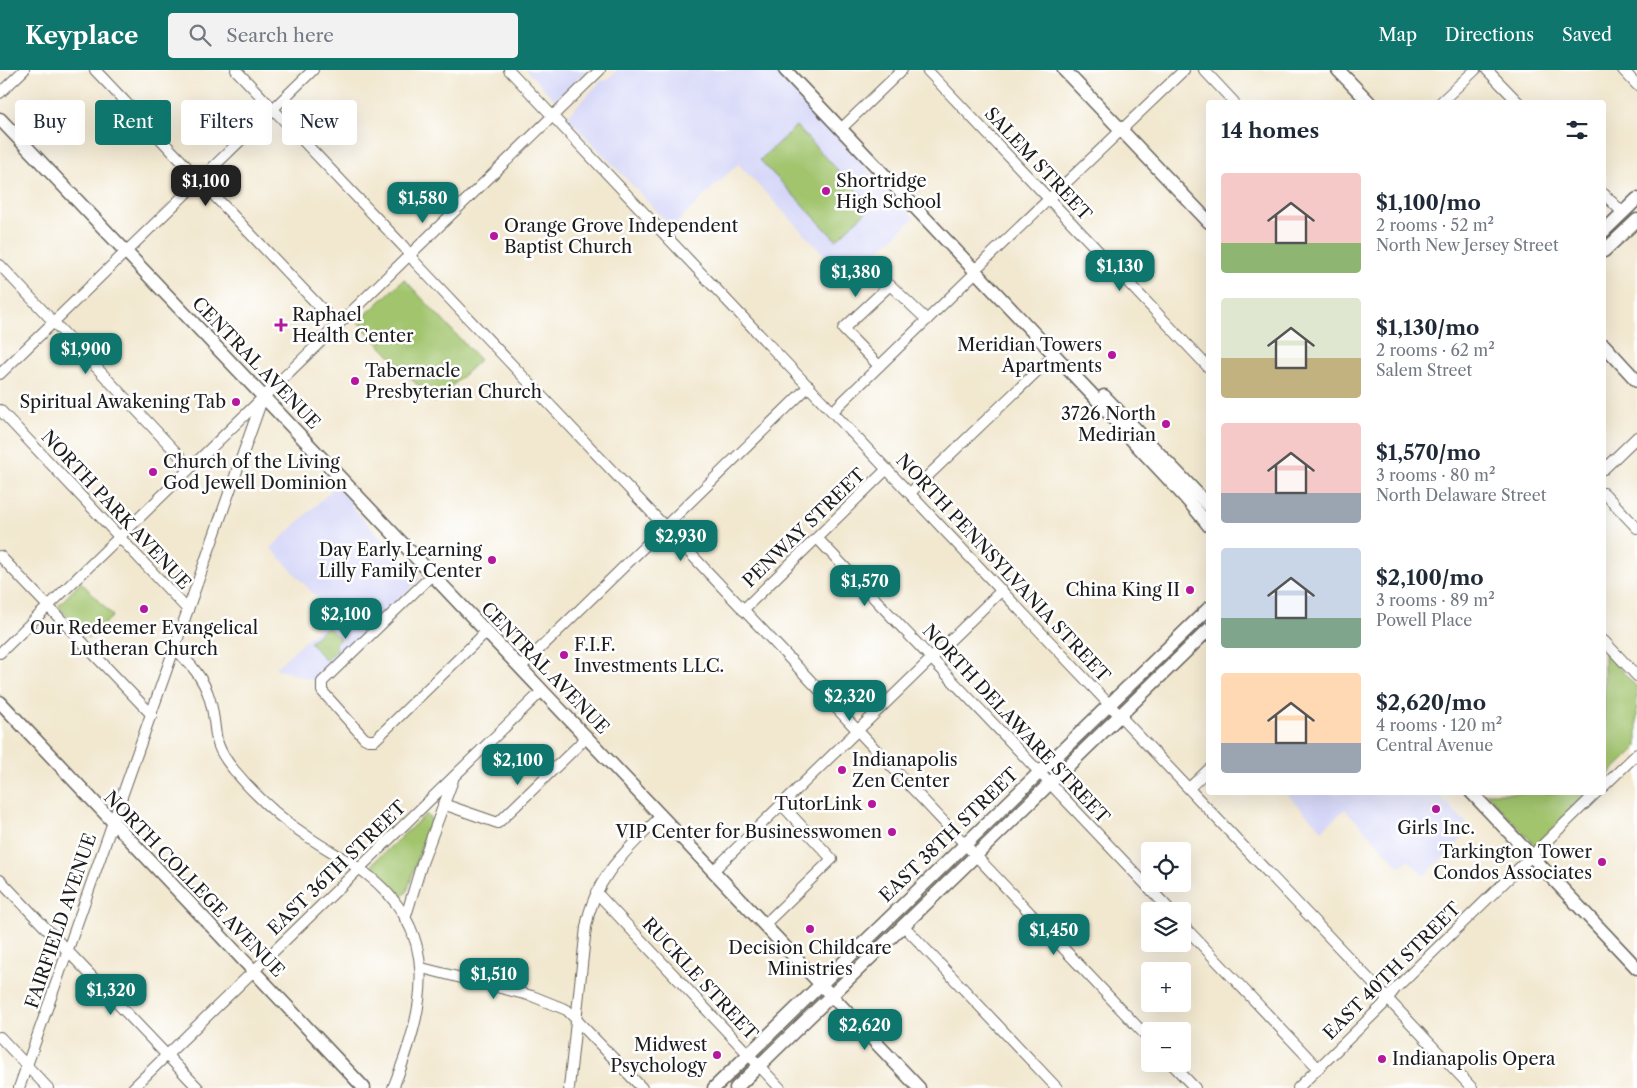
<!DOCTYPE html>
<meta charset="utf-8">
<style>
:root{--surface:#fff;--page:#f2f2f3;--text:#1f2937;--muted:#747a83;--accent:#0f766e}
body{margin:0;font-family:"Libre Caslon Text",serif;background:var(--page);color:var(--text);height:100vh;display:flex;flex-direction:column;font-size:19px;white-space:nowrap}
*{box-sizing:border-box;margin:0}
p{font-size:16px;color:var(--muted)}
.icon{flex:none;width:28px;height:28px;fill:none;stroke:currentColor;stroke-width:2;stroke-linecap:round;stroke-linejoin:round}
.map{position:relative;flex:1;overflow:hidden}
.drawer{position:absolute;left:1206px;top:30px;width:400px;height:695px;display:flex;flex-direction:column;background:var(--surface);border-radius:5px;box-shadow:0 5px 20px #0002}
.drawer>*{flex:none}
.guide{position:absolute;left:15px;top:30px;width:475px;height:45px;display:flex;gap:10px}
.fabs{position:absolute;left:1141px;top:772px;display:grid;gap:10px}
.fabs a{display:grid;place-items:center;width:50px;height:50px;border-radius:5px;background:var(--surface);box-shadow:0 5px 20px #0002;font-size:25px}
.price{position:absolute;translate:-50% -42px;padding:0 11px;border-radius:10px;background:var(--accent);color:#fff;font-size:16px;line-height:32px;filter:drop-shadow(0 1px 2px #0008)}
.price::after{content:'';position:absolute;left:50%;top:30px;width:15px;height:11px;margin-left:-8px;background:inherit;clip-path:polygon(0 0,100% 0,50% 100%)}
.price.selected{background:#222;color:#fff}
ul{padding:0;list-style:none}
li{display:flex;align-items:center;gap:15px;height:125px;padding:0 15px}
li span{display:grid;place-items:center;flex:none;width:140px;height:100px;border-radius:5px;color:#555}
li>.icon{margin-inline-start:auto}
span .icon{width:60px;height:60px;fill:#fffc;stroke-width:1}
li b{font-size:21px}
h2{display:flex;justify-content:space-between;align-items:center;height:60px;padding:0 15px;font-size:21px}
.chip{padding:0 18px;border-radius:5px;background:var(--surface);box-shadow:0 5px 20px #0002;font-size:18px;line-height:45px}
.chip.selected{background:var(--accent);color:#fff}
header{display:flex;align-items:center;gap:30px;box-sizing:border-box;height:70px;padding:0 25px;background:var(--accent);color:#fff}
header strong{font-size:24px}
nav{display:flex;gap:28px;margin-inline-start:auto;font-size:18px}
.search{width:350px;height:45px;background:var(--page);display:flex;align-items:center;gap:12px;box-sizing:border-box;padding:0 18px;border-radius:5px;color:var(--muted);font-size:19px}
.map>svg:first-child{display:block}
</style>
<header>
<strong>Keyplace</strong>
<div class="search"><svg class="icon" aria-label="search" viewBox="0 0 24 24"><circle cx="10" cy="10" r="6"/><path d="M15 15l6 6"/></svg>Search here</div>
<nav><a>Map</a><a>Directions</a><a>Saved</a></nav>
</header>
<div class="map">
<svg width="1637" height="1018" viewBox="0 0 1637 1018">
<rect width="100%" height="100%" fill="#fff"/>
<filter id="ink" filterUnits="userSpaceOnUse"><feTurbulence type="fractalNoise" baseFrequency=".02" numOctaves="2"/><feDisplacementMap in="SourceGraphic" scale="10" xChannelSelector="R" yChannelSelector="G"/><feConvolveMatrix kernelMatrix="1 2 1 2 8 2 1 2 1" color-interpolation-filters="sRGB"/></filter>
<filter id="wash" filterUnits="userSpaceOnUse"><feTurbulence type="fractalNoise" baseFrequency=".0096" numOctaves="4" result="noise"/><feDisplacementMap in="SourceGraphic" scale="20" xChannelSelector="R" yChannelSelector="G"/><feGaussianBlur stdDeviation="1.12" result="paint"/><feColorMatrix in="noise" values="0 0 0 0 0 0 0 0 0 0 0 0 0 0 0 0 0 1.4 0 .05"/><feComposite in="paint" operator="in"/></filter>
<g filter="url(#wash)">
<rect width="100%" height="100%" fill="#f2e8d0"/>
<g fill="#d6d7f8">
<polygon points="526,0 587,0 555,30"/>
<polygon points="617,0 774,0 914,148 848,210 738,94 672,157 568,48 568,45 602,10 606,11"/>
<polygon points="336,416 351,432 351,436 420,509 314,611 275,598 333,545 271,478"/>
<polygon points="1286,723 1437,723 1472,759 1424,806 1408,790 1400,797 1345,739 1322,760"/>
</g>
<g fill="#a1c46d" stroke="#5e7044">
<polygon points="796,56 872,136 836,170 760,90"/>
<polygon points="404,209 480,290 434,333 358,252"/>
<polygon points="81,512 113,546 88,569 58,536"/>
<polygon points="327,556 340,569 334,575 338,579 326,591 310,572"/>
<polygon points="1604,582 1637,617 1637,677 1604,709"/>
<polygon points="1486,723 1590,723 1535,775"/>
<polygon points="426,744 432,750 420,780 407,822 401,827 396,827 372,798 374,792"/>
</g>
</g>
<g filter="url(#ink)">
<g fill="none" stroke-linecap="round" stroke-linejoin="round">
<defs>
<g id="minor">
<polyline points="95,0 337,255"/>
<polyline points="236,0 404,177 415,192 516,299 1150,970"/>
<polyline points="509,0 1472,1018"/>
<polyline points="927,0 1209,298"/>
<polyline points="1204,0 1234,32"/>
<polyline points="1487,0 1518,32"/>
<polyline points="1623,0 1637,15"/>
<polyline points="0,23 24,0"/>
<polyline points="1441,32 1475,0"/>
<polyline points="846,54 902,0"/>
<polyline points="1604,124 1623,143"/>
<polyline points="0,195 190,397"/>
<polyline points="980,195 1184,0"/>
<polyline points="879,296 843,259 890,215 927,250"/>
<polyline points="0,304 313,0"/>
<polyline points="0,340 188,540"/>
<polyline points="833,341 976,202"/>
<polyline points="1604,399 1637,367"/>
<polyline points="910,423 1054,285"/>
<polyline points="1604,423 1637,458"/>
<polyline points="817,468 1171,841"/>
<polyline points="0,486 152,645"/>
<polyline points="432,505 322,612 322,621 364,668 368,670 375,670 486,562"/>
<polyline points="743,540 887,399"/>
<polyline points="1604,571 1637,606"/>
<path d="M174,578c16,15 30,30 36,52 9,32 -1,40 24,70 21,25 45,48 73,66 18,13 39,23 57,36 80,60 61,137 29,216"/>
<polyline points="0,583 600,0"/>
<polyline points="520,598 809,316"/>
<polyline points="1604,716 1637,684"/>
<polyline points="1189,718 1209,699"/>
<polyline points="443,734 498,753 587,667"/>
<polyline points="713,801 1002,520"/>
<polyline points="0,810 198,1018"/>
<polyline points="596,822 780,1018"/>
<polyline points="405,849 422,793 453,710"/>
<polyline points="1182,854 1318,998"/>
<polyline points="764,855 832,789 782,735"/>
<polyline points="903,855 1057,1018"/>
<polyline points="422,898 532,926 567,940 642,1018"/>
<polyline points="0,967 48,1018"/>
<polyline points="1172,994 1195,1018"/>
<polyline points="19,1018 263,327"/>
<polyline points="133,1018 542,621"/>
<path d="M569,1018l17,-161c9,-51 40,-76 75,-111"/>
<polyline points="1298,1018 1382,936 1395,919 1597,722"/>
</g>
<g id="major">
<path d="M785,0l316,334c34,43 75,79 108,122"/>
<polyline points="1064,0 1209,152"/>
<polyline points="1338,0 1369,32"/>
<polyline points="0,49 919,1018"/>
<polyline points="1604,161 1637,129"/>
<polyline points="1604,181 1637,150"/>
<polyline points="1604,275 1637,311"/>
<polyline points="1104,326 1209,436"/>
<polyline points="0,632 364,1018"/>
<polyline points="1471,722 1637,898"/>
<polyline points="714,1018 1209,538"/>
<polyline points="736,1018 1209,559"/>
</g>
</defs>
<use href="#minor" stroke="#67635b" stroke-width="12"/>
<use href="#major" stroke="#67635b" stroke-width="15"/>
<use href="#minor" stroke="#fff" stroke-width="10"/>
<use href="#major" stroke="#fff" stroke-width="12"/>
</g>
</g>
<g fill="#b5179e" stroke="#fff" stroke-width="2">
<circle cx="826" cy="121" r="5"/>
<circle cx="494" cy="166" r="5"/>
<path d="M278.5 247.5h5v5h5v5h-5v5h-5v-5h-5v-5h5z"/>
<circle cx="1112" cy="285" r="5"/>
<circle cx="355" cy="311" r="5"/>
<circle cx="236" cy="332" r="5"/>
<circle cx="1166" cy="354" r="5"/>
<circle cx="153" cy="402" r="5"/>
<circle cx="492" cy="490" r="5"/>
<circle cx="1190" cy="520" r="5"/>
<circle cx="144" cy="539" r="5"/>
<circle cx="564" cy="585" r="5"/>
<circle cx="842" cy="700" r="5"/>
<circle cx="872" cy="734" r="5"/>
<circle cx="1436" cy="739" r="5"/>
<circle cx="892" cy="762" r="5"/>
<circle cx="1602" cy="792" r="5"/>
<circle cx="810" cy="859" r="5"/>
<circle cx="717" cy="985" r="5"/>
<circle cx="1382" cy="989" r="5"/>
</g>
<g text-anchor="middle" stroke-width="5" stroke-linejoin="round" paint-order="stroke">
<g font-size="18" fill="#1c1c1c" stroke="#fff">
<text transform="translate(1038 94) rotate(47)" y="6">SALEM STREET</text>
<text transform="translate(256 293) rotate(46)" y="6">CENTRAL AVENUE</text>
<text transform="translate(116 440) rotate(47)" y="6">NORTH PARK AVENUE</text>
<text transform="translate(804 458) rotate(-44)" y="6">PENWAY STREET</text>
<text transform="translate(1003 498) rotate(47)" y="6">NORTH PENNSYLVANIA STREET</text>
<text transform="translate(545 598) rotate(46)" y="6">CENTRAL AVENUE</text>
<text transform="translate(1016 654) rotate(47)" y="6">NORTH DELAWARE STREET</text>
<text transform="translate(949 765) rotate(-44)" y="6">EAST 38TH STREET</text>
<text transform="translate(337 798) rotate(-44)" y="6">EAST 36TH STREET</text>
<text transform="translate(194 814) rotate(46)" y="6">NORTH COLLEGE AVENUE</text>
<text transform="translate(61 851) rotate(-71)" y="6">FAIRFIELD AVENUE</text>
<text transform="translate(1392 901) rotate(-45)" y="6">EAST 40TH STREET</text>
<text transform="translate(700 909) rotate(47)" y="6">RUCKLE STREET</text>
</g>
<g font-size="18" fill="#1c1c1c" stroke="#fff" text-anchor="end">
<text x="836" y="117" text-anchor="start">Shortridge<tspan x="836" dy="21">High School</tspan></text>
<text x="504" y="162" text-anchor="start">Orange Grove Independent<tspan x="504" dy="21">Baptist Church</tspan></text>
<text x="292" y="251" text-anchor="start">Raphael<tspan x="292" dy="21">Health Center</tspan></text>
<text x="1102" y="281">Meridian Towers<tspan x="1102" dy="21">Apartments</tspan></text>
<text x="365" y="307" text-anchor="start">Tabernacle<tspan x="365" dy="21">Presbyterian Church</tspan></text>
<text x="226" y="338">Spiritual Awakening Tab</text>
<text x="1156" y="350">3726 North<tspan x="1156" dy="21">Medirian</tspan></text>
<text x="163" y="398" text-anchor="start">Church of the Living<tspan x="163" dy="21">God Jewell Dominion</tspan></text>
<text x="482" y="486">Day Early Learning<tspan x="482" dy="21">Lilly Family Center</tspan></text>
<text x="1180" y="526">China King II</text>
<text x="144" y="564" text-anchor="middle">Our Redeemer Evangelical<tspan x="144" dy="21">Lutheran Church</tspan></text>
<text x="574" y="581" text-anchor="start">F.I.F.<tspan x="574" dy="21">Investments LLC.</tspan></text>
<text x="852" y="696" text-anchor="start">Indianapolis<tspan x="852" dy="21">Zen Center</tspan></text>
<text x="862" y="740">TutorLink</text>
<text x="1436" y="764" text-anchor="middle">Girls Inc.</text>
<text x="882" y="768">VIP Center for Businesswomen</text>
<text x="1592" y="788">Tarkington Tower<tspan x="1592" dy="21">Condos Associates</tspan></text>
<text x="810" y="884" text-anchor="middle">Decision Childcare<tspan x="810" dy="21">Ministries</tspan></text>
<text x="707" y="981">Midwest<tspan x="707" dy="21">Psychology</tspan></text>
<text x="1392" y="995" text-anchor="start">Indianapolis Opera</text>
</g>
</g>
</svg>
<div class="fabs">
<a><svg class="icon" aria-label="locate" viewBox="0 0 24 24"><circle cx="12" cy="12" r="6"/><path d="M12 2v4M12 18v4M2 12h4M18 12h4"/></svg></a>
<a><svg class="icon" aria-label="layers" viewBox="0 0 24 24"><path d="M12 4l9 5-9 5-9-5zM3 14l9 5 9-5"/></svg></a>
<a>+</a>
<a>−</a>
</div>
<b class="price selected" style="left:206px;top:137px">$1,100</b>
<b class="price" style="left:423px;top:154px">$1,580</b>
<b class="price" style="left:1120px;top:222px">$1,130</b>
<b class="price" style="left:856px;top:228px">$1,380</b>
<b class="price" style="left:86px;top:305px">$1,900</b>
<b class="price" style="left:681px;top:492px">$2,930</b>
<b class="price" style="left:865px;top:537px">$1,570</b>
<b class="price" style="left:346px;top:570px">$2,100</b>
<b class="price" style="left:850px;top:652px">$2,320</b>
<b class="price" style="left:518px;top:716px">$2,100</b>
<b class="price" style="left:1054px;top:886px">$1,450</b>
<b class="price" style="left:494px;top:930px">$1,510</b>
<b class="price" style="left:111px;top:946px">$1,320</b>
<b class="price" style="left:865px;top:981px">$2,620</b>
<div class="guide">
<a class="chip">Buy</a>
<a class="chip selected">Rent</a>
<a class="chip">Filters</a>
<a class="chip">New</a>
</div>
<section class="drawer">
<h2>14 homes<svg class="icon" aria-label="filters" viewBox="0 0 24 24"><path d="M4 7h16M4 17h16"/><circle cx="9" cy="7" r="2"/><circle cx="15" cy="17" r="2"/></svg></h2>
<ul>
<li><span style="background:linear-gradient(#f6c9c9 70%,#8fb573 0)"><svg class="icon" aria-label="home" viewBox="0 0 24 24"><path d="M3 11l9-7 9 7M6 9v11h12V9"/></svg></span><div><b>$1,100/mo</b><p>2 rooms · 52 m²</p><p>North New Jersey Street</p></div></li>
<li><span style="background:linear-gradient(#dfe7d0 60%,#c2b280 0)"><svg class="icon" aria-label="home" viewBox="0 0 24 24"><path d="M3 11l9-7 9 7M6 9v11h12V9"/></svg></span><div><b>$1,130/mo</b><p>2 rooms · 62 m²</p><p>Salem Street</p></div></li>
<li><span style="background:linear-gradient(#f6c9c9 70%,#9aa5b1 0)"><svg class="icon" aria-label="home" viewBox="0 0 24 24"><path d="M3 11l9-7 9 7M6 9v11h12V9"/></svg></span><div><b>$1,570/mo</b><p>3 rooms · 80 m²</p><p>North Delaware Street</p></div></li>
<li><span style="background:linear-gradient(#c9d6e8 70%,#7fa58c 0)"><svg class="icon" aria-label="home" viewBox="0 0 24 24"><path d="M3 11l9-7 9 7M6 9v11h12V9"/></svg></span><div><b>$2,100/mo</b><p>3 rooms · 89 m²</p><p>Powell Place</p></div></li>
<li><span style="background:linear-gradient(#ffd9b3 70%,#9aa5b1 0)"><svg class="icon" aria-label="home" viewBox="0 0 24 24"><path d="M3 11l9-7 9 7M6 9v11h12V9"/></svg></span><div><b>$2,620/mo</b><p>4 rooms · 120 m²</p><p>Central Avenue</p></div></li>
</ul>
</section>
</div>
